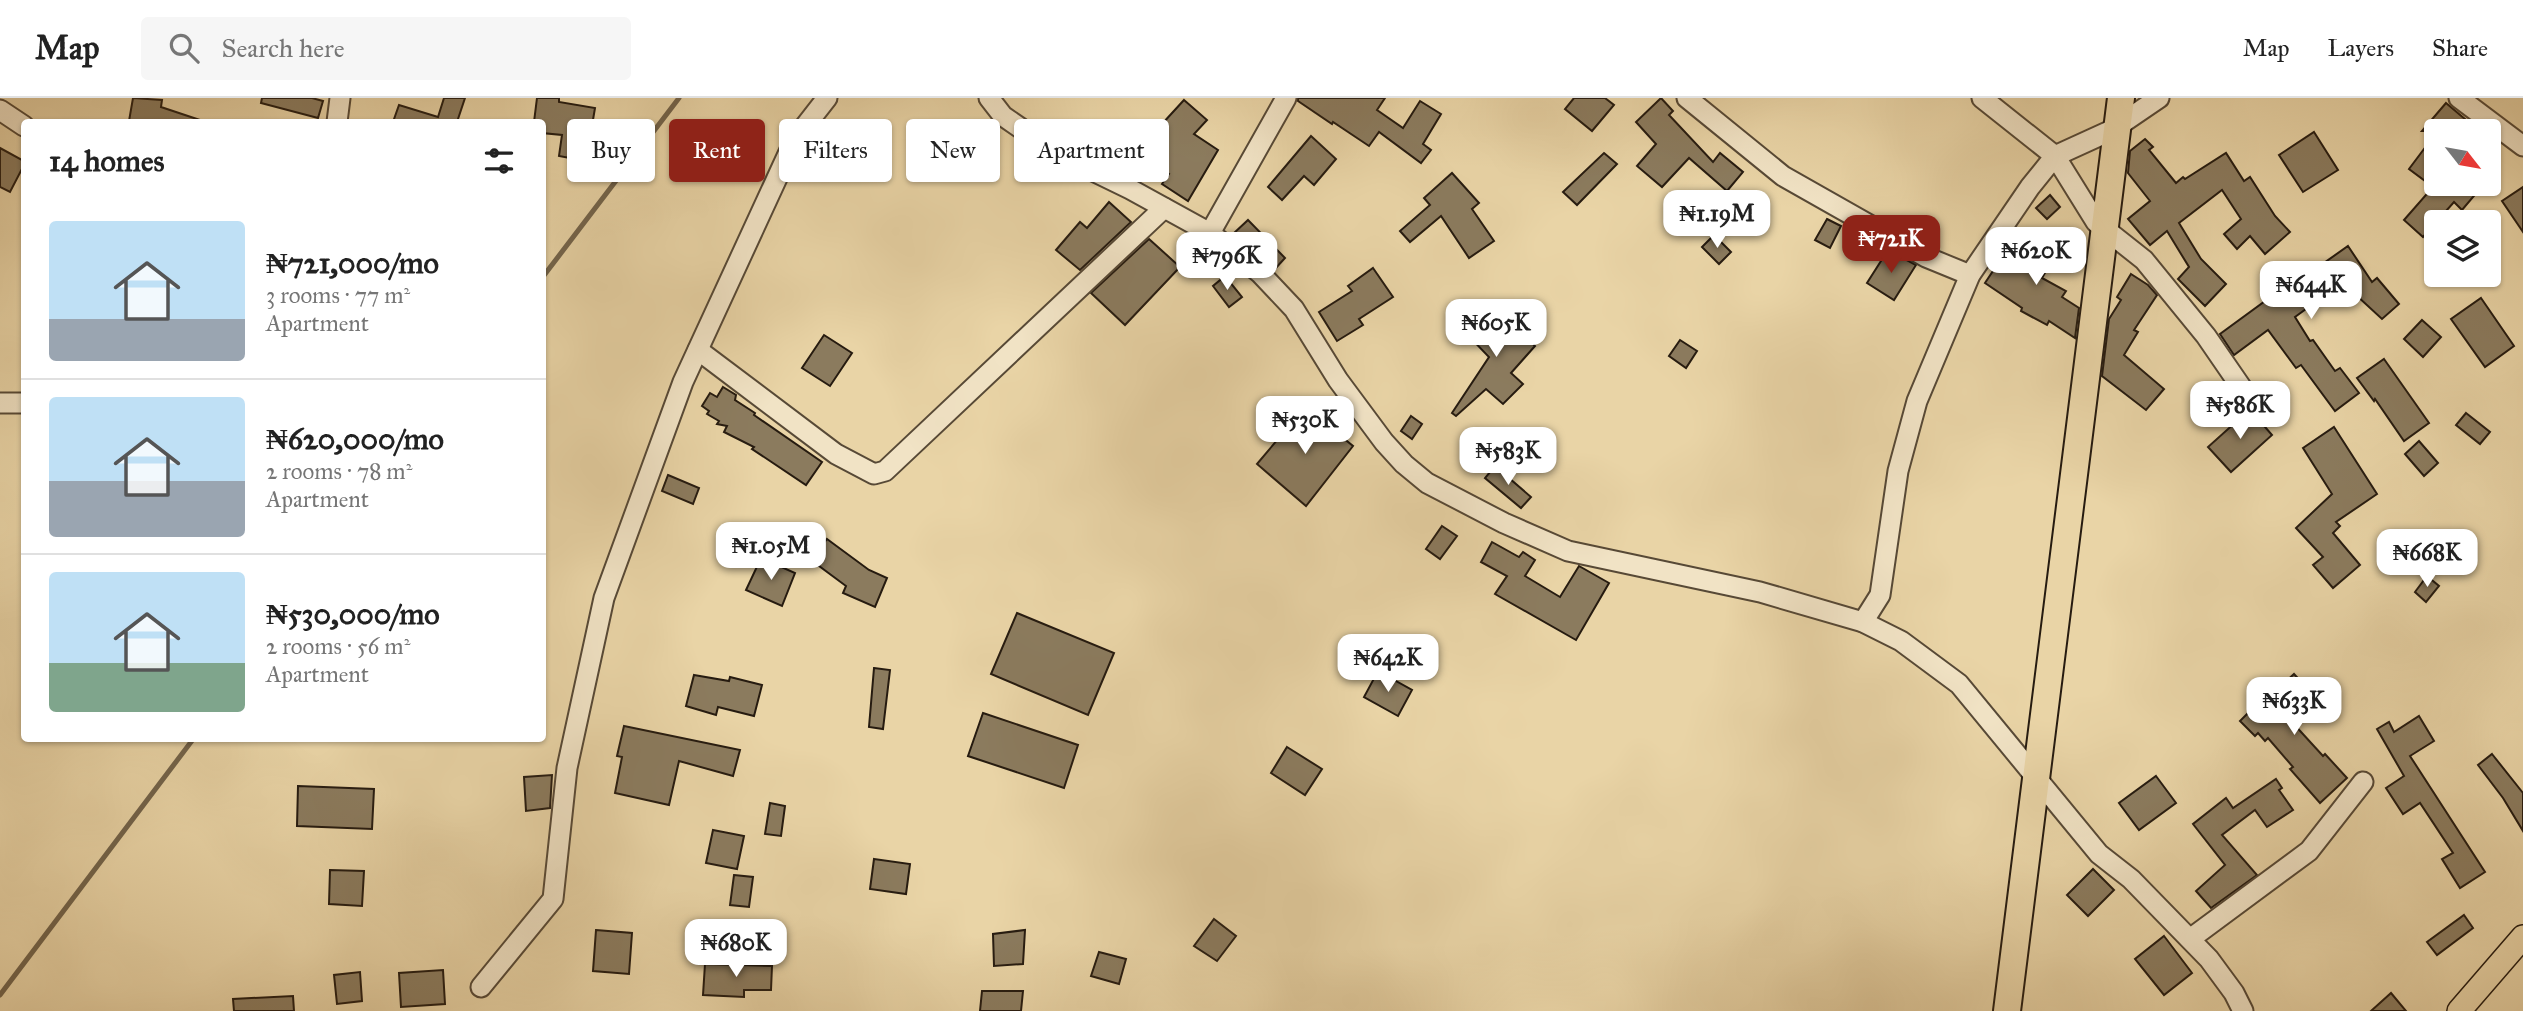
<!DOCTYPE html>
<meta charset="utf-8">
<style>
:root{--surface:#fff;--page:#f6f6f6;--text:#222;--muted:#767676;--line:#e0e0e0;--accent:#8f2418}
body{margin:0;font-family:"IM FELL Great Primer",serif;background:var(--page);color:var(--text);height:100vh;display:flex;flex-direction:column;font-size:26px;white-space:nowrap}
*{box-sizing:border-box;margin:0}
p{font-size:23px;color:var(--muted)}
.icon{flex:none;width:38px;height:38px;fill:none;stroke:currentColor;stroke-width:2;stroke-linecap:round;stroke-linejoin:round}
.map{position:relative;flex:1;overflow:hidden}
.sheet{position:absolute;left:21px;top:21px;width:525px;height:623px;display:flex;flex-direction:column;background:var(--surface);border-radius:7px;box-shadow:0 2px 5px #0004}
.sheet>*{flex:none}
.hud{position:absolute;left:567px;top:21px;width:665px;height:63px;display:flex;gap:14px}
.needle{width:46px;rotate:121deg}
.controls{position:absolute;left:2424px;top:21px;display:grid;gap:14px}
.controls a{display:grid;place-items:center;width:77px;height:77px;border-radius:7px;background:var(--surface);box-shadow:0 2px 5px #0004;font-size:35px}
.price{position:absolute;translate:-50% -60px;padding:0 16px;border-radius:14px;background:#fff;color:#222;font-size:23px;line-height:46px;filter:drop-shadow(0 2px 4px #0008)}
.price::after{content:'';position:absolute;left:50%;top:42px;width:21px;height:16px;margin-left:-10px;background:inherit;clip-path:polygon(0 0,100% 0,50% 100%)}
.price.current{background:var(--accent);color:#fff}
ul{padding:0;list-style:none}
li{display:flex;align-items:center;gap:21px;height:175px;padding:0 28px}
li+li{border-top:2px solid var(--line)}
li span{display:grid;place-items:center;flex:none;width:196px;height:140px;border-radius:7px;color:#555}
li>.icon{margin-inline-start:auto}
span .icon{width:84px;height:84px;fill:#fffc;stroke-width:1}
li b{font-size:30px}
h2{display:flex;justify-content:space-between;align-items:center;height:84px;padding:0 28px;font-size:30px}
.pill{padding:0 24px;border-radius:7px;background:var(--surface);box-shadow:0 2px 5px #0004;font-size:24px;line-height:63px}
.pill.current{background:var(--accent);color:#fff}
header{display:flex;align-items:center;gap:42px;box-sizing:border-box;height:98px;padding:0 35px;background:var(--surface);border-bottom:2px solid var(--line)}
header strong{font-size:33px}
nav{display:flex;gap:38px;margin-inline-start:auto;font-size:24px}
.search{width:490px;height:63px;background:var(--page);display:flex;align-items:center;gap:18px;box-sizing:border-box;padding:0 24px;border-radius:7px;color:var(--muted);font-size:26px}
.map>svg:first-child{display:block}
</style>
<header>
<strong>Map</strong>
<div class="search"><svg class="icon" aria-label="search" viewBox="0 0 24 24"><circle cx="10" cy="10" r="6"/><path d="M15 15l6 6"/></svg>Search here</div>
<nav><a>Map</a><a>Layers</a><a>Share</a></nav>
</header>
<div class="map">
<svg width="2523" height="913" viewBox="0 0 2523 913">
<rect width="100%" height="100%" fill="#e9d4a6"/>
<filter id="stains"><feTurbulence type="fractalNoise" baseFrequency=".00286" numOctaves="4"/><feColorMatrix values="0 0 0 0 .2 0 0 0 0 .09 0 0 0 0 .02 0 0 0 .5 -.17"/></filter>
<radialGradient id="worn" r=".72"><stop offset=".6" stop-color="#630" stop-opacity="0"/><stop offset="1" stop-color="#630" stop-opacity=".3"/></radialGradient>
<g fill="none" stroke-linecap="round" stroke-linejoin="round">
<g stroke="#73644b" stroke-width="5">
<polyline points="542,180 679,0"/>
<polyline points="0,897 194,640"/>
</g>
</g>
<g fill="#8b7b5e" stroke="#261b10" stroke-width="2">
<polygon points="133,0 162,2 161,9 200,22 200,24 129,23"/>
<polygon points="262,0 312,0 323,3 318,20 261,5"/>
<polygon points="444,0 465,0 457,24 393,24 399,7 438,19"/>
<polygon points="537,0 559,0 559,4 595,10 586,63 559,58 562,37 542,35 542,24 534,24"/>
<polygon points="1298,0 1385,0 1377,12 1403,30 1420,3 1441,16 1423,46 1431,52 1421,65 1379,34 1369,48 1333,24 1332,26 1298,3"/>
<polygon points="1574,0 1605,0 1614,7 1592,33 1565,11"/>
<polygon points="1661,0 1673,13 1669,17 1713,64 1720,55 1743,74 1727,93 1689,60 1662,89 1637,68 1656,46 1636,24"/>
<polygon points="1184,2 1207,22 1194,36 1218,52 1188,103 1162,86 1169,76 1140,50"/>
<polygon points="2446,5 2466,22 2457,33 2422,33"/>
<polygon points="2314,34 2338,72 2303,94 2279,57"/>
<polygon points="2436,35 2436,86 2484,86 2462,112 2454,104 2423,139 2404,122 2433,89 2409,71"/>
<polygon points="1311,38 1336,61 1314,87 1304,78 1282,102 1268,89"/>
<polygon points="2145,41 2153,49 2149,52 2176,85 2183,79 2185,81 2226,55 2244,83 2250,79 2275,118 2290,134 2265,156 2250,138 2237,151 2224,136 2241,121 2222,92 2179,125 2201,161 2226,186 2205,208 2178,181 2189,169 2167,133 2150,147 2128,121 2150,103 2128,75 2130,53"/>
<polygon points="0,50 24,63 24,67 10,94 0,89"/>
<polygon points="1604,55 1617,66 1577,107 1563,94"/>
<polygon points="1452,75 1479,105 1472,111 1494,143 1469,160 1441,118 1410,144 1400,133 1430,107 1424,100"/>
<polygon points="2523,89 2523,134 2502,103"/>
<polygon points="2050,97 2060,109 2047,121 2036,110"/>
<polygon points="1109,104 1131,124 1080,172 1056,152 1080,124 1087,130"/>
<polygon points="1827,121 1841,128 1830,150 1815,142"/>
<polygon points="1248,122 1285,160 1274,172 1233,136"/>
<polygon points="2041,136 2061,147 2042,180 2066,193 2062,199 2079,210 2075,240 2049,223 2047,227 2021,213 2022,210 1985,185 2003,158 2021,170"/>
<polygon points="1714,137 1731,154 1719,166 1702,149"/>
<polygon points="1149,141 1180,169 1125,227 1091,195"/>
<polygon points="2348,148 2372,184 2377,180 2399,206 2382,221 2331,174 2324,181 2332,192 2295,219 2310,243 2313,242 2335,273 2340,270 2359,295 2335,313 2301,267 2296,270 2268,232 2234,257 2220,236 2309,171 2311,174"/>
<polygon points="1888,152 1916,167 1894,202 1867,185"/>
<polygon points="1373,170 1393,199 1359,221 1363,227 1337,243 1319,214 1352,193 1348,188"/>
<polygon points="2131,176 2148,187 2157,197 2134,232 2138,234 2124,257 2164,291 2146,312 2102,278 2109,221 2121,202 2117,199"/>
<polygon points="1225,178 1242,199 1229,209 1213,188"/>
<polygon points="2481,200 2514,248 2485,269 2451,221"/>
<polygon points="1488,210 1507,230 1511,226 1535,248 1511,275 1523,286 1503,306 1486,291 1456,318 1452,315 1489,259 1464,233"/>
<polygon points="2422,222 2441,239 2423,259 2404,241"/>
<polygon points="824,237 852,255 830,288 802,270"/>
<polygon points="1680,242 1697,253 1686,270 1669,258"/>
<polygon points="2384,261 2429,325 2404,343 2375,301 2374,303 2357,280"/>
<polygon points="723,289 736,297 735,302 755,315 754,317 822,364 806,387 752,351 754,349 724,334 727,328 717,326 719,323 707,316 709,313 702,308 710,295 717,299"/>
<polygon points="1305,309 1353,348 1306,408 1257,366"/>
<polygon points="2247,314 2252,314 2272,337 2231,374 2208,349"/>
<polygon points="2466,315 2490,334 2480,346 2456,327"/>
<polygon points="1411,318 1422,326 1412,341 1401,333"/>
<polygon points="2334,329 2377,396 2336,424 2340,428 2333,435 2360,467 2333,490 2313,467 2323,459 2296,430 2332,396 2303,350"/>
<polygon points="2419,343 2438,365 2424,378 2405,356"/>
<polygon points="1495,368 1531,399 1521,410 1485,380"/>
<polygon points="668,377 699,390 693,406 662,393"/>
<polygon points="1442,428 1457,438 1440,461 1426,451"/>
<polygon points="827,441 869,472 887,480 875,509 843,495 846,488 811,462"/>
<polygon points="1492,444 1519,459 1523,454 1535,462 1525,478 1560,499 1579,468 1609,485 1576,542 1495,496 1507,478 1481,464"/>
<polygon points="761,460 795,475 782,508 746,492"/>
<polygon points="2427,478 2439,488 2426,504 2415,494"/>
<polygon points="1017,515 1114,555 1088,617 991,576"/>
<polygon points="874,570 890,572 883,631 869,629"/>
<polygon points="1378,573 1412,592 1398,618 1364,599"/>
<polygon points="2294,576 2316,600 2291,623 2323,658 2325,656 2347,680 2320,705 2290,671 2293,669 2268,640 2265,643 2258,635 2255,638 2240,623 2267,596 2270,598"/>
<polygon points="694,577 729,583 730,579 762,587 754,618 718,609 716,617 686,608"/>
<polygon points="983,615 1078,647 1064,690 968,658"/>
<polygon points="2419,618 2434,643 2410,658 2485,774 2460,790 2442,761 2453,755 2420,705 2403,716 2386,690 2404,678 2377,631 2389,624 2394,634"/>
<polygon points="624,628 740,652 733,678 679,663 669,707 615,695 622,659 617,658"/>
<polygon points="1287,649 1322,671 1305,697 1271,675"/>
<polygon points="2492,656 2523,695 2523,733 2503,700 2478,667"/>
<polygon points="552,677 550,710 526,713 524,679"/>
<polygon points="2156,678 2176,705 2139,732 2119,705"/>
<polygon points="2276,681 2282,690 2279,692 2293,712 2267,729 2255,712 2222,737 2257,777 2211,810 2196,793 2225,767 2193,726 2226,700 2233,710"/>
<polygon points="298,688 374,691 372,731 297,728"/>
<polygon points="770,705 785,708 781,738 765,736"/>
<polygon points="713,732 744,738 737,771 706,765"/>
<polygon points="874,761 910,766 906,796 870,791"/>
<polygon points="2093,771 2114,792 2088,818 2067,797"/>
<polygon points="330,772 364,773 362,808 329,806"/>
<polygon points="734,777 753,779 749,809 730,807"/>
<polygon points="2464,817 2473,830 2437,857 2427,844"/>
<polygon points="1214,821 1236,838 1217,863 1194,848"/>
<polygon points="596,832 632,835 629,876 593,873"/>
<polygon points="1025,832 1023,866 994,868 993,836"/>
<polygon points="2164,838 2192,875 2164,897 2135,861"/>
<polygon points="1099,854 1126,861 1119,886 1091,878"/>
<polygon points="705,866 772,868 771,892 744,892 744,899 703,897"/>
<polygon points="443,872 445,906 401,909 399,875"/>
<polygon points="360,874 362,903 337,906 334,877"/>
<polygon points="982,893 1023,893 1021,913 980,913"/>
<polygon points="2391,895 2406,913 2371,913"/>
<polygon points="293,898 294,913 234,913 233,901"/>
</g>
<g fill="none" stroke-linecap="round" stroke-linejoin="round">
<defs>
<g id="minor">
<polyline points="989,0 1003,18 1058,56 1130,91 1210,135 1260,175 1294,211 1338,282 1384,344 1404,366 1427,385 1504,425 1568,453 1760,494 1863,524 1901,543 1959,586 2099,756 2131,781 2209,861 2234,895 2243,913"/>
<polyline points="1687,0 1783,78 1926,159 1970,177"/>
<polyline points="1982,0 2055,58 2096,124 2144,162 2206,238 2250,302"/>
<polyline points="2459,0 2523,48"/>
<polyline points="0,12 24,28"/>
<polyline points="337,24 340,0"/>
<polyline points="1210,135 1286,0"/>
<polyline points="698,252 836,356 874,376 885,373 1164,110"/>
<polyline points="0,305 24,305"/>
<polyline points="1863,524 1880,497 1898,373 1917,303 1970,177 2030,89 2055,58 2112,32 2159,0"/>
<polyline points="2190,841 2309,753 2363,684"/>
<polyline points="481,889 553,801 567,670 604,500 683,284 795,41 827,0"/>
</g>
<polyline id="major" points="2459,913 2523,839"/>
<polyline id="highway" points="2007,913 2121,0"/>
</defs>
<use href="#minor" stroke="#574936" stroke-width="23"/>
<use href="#major" stroke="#261b10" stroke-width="26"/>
<use href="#highway" stroke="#261b10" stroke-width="30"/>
<use href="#minor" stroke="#f1e3c5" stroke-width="19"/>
<use href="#major" stroke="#e9d4a6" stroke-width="23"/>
<use href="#highway" stroke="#e9d4a6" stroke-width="26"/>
</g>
<rect width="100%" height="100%" filter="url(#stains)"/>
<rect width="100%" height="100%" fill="url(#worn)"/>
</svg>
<div class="controls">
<a><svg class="needle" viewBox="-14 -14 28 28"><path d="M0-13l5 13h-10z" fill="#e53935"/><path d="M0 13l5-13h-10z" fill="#767676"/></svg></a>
<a><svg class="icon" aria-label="layers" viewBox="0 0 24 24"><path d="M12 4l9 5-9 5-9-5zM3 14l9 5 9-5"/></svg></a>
</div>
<b class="price" style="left:1717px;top:152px">₦1.19M</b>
<b class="price current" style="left:1891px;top:177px">₦721K</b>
<b class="price" style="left:2036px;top:189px">₦620K</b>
<b class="price" style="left:1227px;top:194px">₦796K</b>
<b class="price" style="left:2311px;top:223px">₦644K</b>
<b class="price" style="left:1496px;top:261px">₦605K</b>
<b class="price" style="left:2240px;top:343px">₦586K</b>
<b class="price" style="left:1305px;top:358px">₦530K</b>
<b class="price" style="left:1508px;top:389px">₦583K</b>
<b class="price" style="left:771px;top:484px">₦1.05M</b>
<b class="price" style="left:2427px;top:491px">₦668K</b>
<b class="price" style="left:1388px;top:596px">₦642K</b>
<b class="price" style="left:2294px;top:639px">₦633K</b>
<b class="price" style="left:736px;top:881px">₦680K</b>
<div class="hud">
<a class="pill">Buy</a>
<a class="pill current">Rent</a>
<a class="pill">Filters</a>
<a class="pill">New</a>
<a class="pill">Apartment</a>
</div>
<section class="sheet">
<h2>14 homes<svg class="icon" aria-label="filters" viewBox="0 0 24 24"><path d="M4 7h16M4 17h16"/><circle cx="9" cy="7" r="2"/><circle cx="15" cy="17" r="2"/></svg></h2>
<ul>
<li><span style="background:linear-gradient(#bfe0f5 70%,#9aa5b1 0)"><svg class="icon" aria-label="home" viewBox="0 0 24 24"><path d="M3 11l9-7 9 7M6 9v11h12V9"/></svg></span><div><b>₦721,000/mo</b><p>3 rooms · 77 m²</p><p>Apartment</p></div></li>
<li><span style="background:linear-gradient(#bfe0f5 60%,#9aa5b1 0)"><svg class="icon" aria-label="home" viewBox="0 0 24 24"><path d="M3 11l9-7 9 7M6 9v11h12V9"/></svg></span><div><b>₦620,000/mo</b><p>2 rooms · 78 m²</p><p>Apartment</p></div></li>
<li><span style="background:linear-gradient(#bfe0f5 65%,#7fa58c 0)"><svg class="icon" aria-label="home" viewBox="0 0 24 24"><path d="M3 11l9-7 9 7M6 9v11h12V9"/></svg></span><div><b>₦530,000/mo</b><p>2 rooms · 56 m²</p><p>Apartment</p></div></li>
</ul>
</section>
</div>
